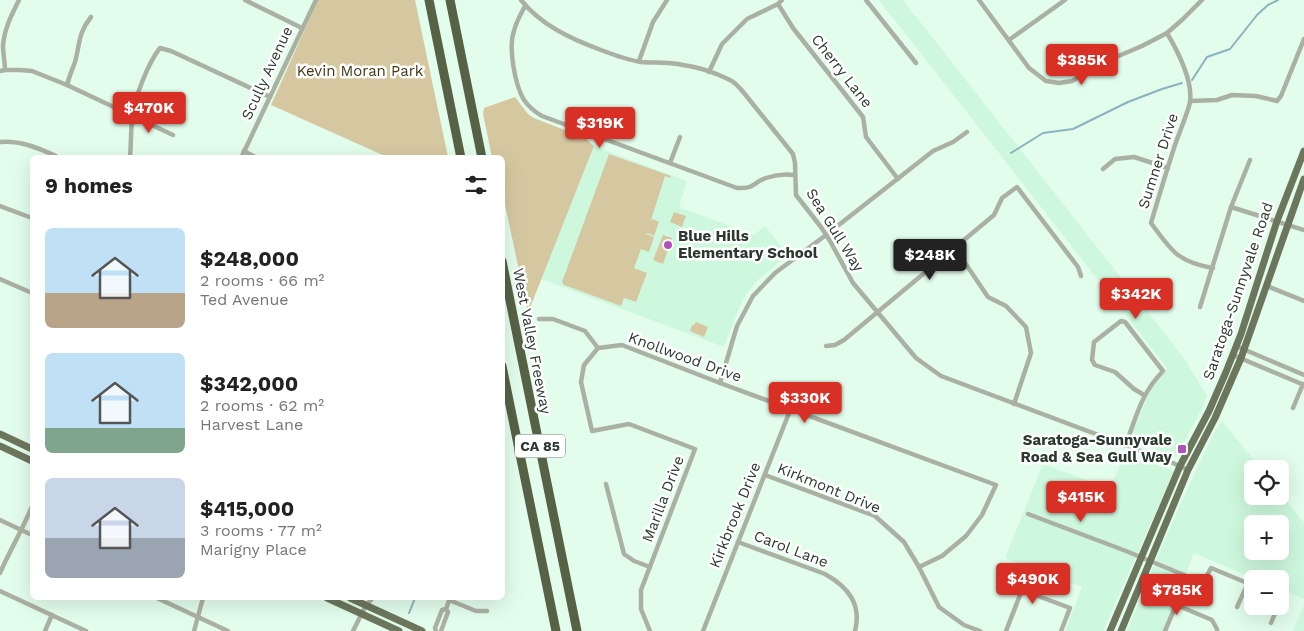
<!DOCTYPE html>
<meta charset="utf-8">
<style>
:root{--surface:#fff;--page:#f6f6f6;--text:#222;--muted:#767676;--accent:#d93025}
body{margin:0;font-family:"Work Sans",sans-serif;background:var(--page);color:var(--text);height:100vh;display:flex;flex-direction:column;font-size:19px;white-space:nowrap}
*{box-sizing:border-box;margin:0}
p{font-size:16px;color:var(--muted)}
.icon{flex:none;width:28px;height:28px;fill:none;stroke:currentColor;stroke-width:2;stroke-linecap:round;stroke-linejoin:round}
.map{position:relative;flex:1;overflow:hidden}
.side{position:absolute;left:30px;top:155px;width:475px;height:445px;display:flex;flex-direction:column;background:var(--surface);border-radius:8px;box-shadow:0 5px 20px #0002}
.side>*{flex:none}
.tools{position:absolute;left:1244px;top:460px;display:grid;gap:10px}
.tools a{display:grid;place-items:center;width:45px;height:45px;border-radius:8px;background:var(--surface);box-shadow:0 5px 20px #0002;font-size:25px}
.price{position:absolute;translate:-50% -42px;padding:0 11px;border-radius:5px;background:var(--accent);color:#fff;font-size:16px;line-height:32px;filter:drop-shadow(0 1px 2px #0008)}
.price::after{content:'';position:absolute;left:50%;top:30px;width:15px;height:11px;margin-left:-8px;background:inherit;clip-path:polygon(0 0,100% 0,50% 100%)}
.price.active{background:#222;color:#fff}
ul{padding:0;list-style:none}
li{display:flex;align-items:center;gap:15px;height:125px;padding:0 15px}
li span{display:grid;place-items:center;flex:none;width:140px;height:100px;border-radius:8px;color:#555}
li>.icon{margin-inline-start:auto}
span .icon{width:60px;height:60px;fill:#fffc;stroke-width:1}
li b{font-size:21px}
h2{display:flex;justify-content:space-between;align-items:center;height:60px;padding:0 15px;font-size:21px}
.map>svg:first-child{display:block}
</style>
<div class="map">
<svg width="1304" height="631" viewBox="0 0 1304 631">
<rect width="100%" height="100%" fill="#e2fdec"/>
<g fill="#cef8de" fill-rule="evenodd">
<polygon points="879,0 903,0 1184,358 1207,396 1203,407 1176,457 1129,439 1152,387 1167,368"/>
<polygon points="594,146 687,181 679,207 754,235 765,226 788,255 759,279 746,294 740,306 724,347 541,279"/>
<path d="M1222,421l39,48h-9v27h28v-3l24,30v76l-24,-10v-10h-25l-61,-26 -31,78h-36l37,-90 33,-73 19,-39zM1252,524h28v27h-28z"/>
<polygon points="1125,453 1174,471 1103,631 1065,631 1082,587 1005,558 1043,464 1110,489"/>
<polygon points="1304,604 1304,631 1293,631"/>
</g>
<g fill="#d5c8a1">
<polygon points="318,0 415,0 448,157 387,157 271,105"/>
<polygon points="515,97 528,114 534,118 585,138 594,146 528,313 503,195 502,158 492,157 483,114 484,108"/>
<polygon points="609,154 671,176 670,178 665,176 651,220 653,219 659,222 654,236 647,233 646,234 654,237 649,252 641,249 634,268 647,273 636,302 624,298 621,306 564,285 562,282"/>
<polygon points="674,212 686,216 682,227 670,222"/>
<polygon points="663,235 672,238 663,264 653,260"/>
<polygon points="696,322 708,327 704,337 690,331 692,325 694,325"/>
</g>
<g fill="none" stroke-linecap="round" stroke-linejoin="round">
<g stroke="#8ab3bf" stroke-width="2">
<polyline points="1192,80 1207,57 1230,49 1257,15 1268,5 1278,0"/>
<polyline points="1011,153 1043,133 1073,129 1128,102 1162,89 1182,83"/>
<polyline points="409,613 415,598"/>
</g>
<g stroke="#aab0a2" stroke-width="4.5">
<polyline points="245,0 302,28"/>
<path d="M521,0c20,25 50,39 80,50 13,5 26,10 40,12 14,1 28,0 42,3 15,2 33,8 47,15 6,3 10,8 14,13l49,61 2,9 1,32 25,32 9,14 23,42 63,75 25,18 232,87 15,7"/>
<polyline points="866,0 916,63"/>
<polyline points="979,0 1029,68 1046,81 1059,83 1072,81 1102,63 1142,46 1167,33 1183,19 1202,0"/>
<polyline points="778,4 793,28 863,117 866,137 898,179"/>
<path d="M525,6c-4,8 -9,16 -11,25 -6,17 1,54 10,69 5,7 11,12 18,16l195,72c18,1 15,-5 29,-10 9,-3 20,-4 28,-3"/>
<path d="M1167,33c10,17 26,48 23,69 -2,10 -10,29 -14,40 -9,27 -17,54 -25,81 20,27 26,39 62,45"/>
<polyline points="1009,40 1065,0"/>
<polyline points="639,61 653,22 667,0"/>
<path d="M5,70c0,-8 -2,-17 -2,-24 1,-17 9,-32 16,-46"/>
<polyline points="0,71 5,70 20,70 32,71 67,85 173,135"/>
<polyline points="709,72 722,44 747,19 778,4 782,0"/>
<path d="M67,85c2,-8 5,-15 8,-23 5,-18 3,-29 16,-45"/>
<polyline points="1190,101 1217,100 1232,95 1256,96 1277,101 1281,96 1304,39"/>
<path d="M0,142c20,-2 38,6 56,14"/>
<polyline points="244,151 257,158"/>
<path d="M130,158c1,-14 1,-27 2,-40 2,-19 16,-55 28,-70l11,3 99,46"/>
<polyline points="241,158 316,0"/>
<polyline points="670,163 680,137"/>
<polyline points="1103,169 1115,159 1134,157 1168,168"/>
<polyline points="0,206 32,218"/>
<polyline points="1231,207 1304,230"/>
<polyline points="955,248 988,297 1006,306 1026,327 1031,353 1014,404"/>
<polyline points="0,279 32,293"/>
<polyline points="1267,286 1304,301"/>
<polyline points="1200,307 1231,207 1250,160"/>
<polyline points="539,319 553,319 585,331 598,348 622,345 720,383 996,485 982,515 966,536 942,556 919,567"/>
<polyline points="826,346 835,345 844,340 994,215 1002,198 1017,187 1078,267 1081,276"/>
<polyline points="1236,346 1304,375"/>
<polyline points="598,348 584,365 581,382 592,431 629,424 695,449 641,590 641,609 650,631"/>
<polyline points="1233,355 1304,385"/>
<polyline points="720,383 737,326 753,296 775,273 826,235 933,151 953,142 967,132"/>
<polyline points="1293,408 1303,384"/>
<path d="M1125,446c12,-30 15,-51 38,-75l-38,-49 -4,-1 -27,21 -2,18 3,5 20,7 19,17 10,6"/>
<polyline points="765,475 875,516 904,542 919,567 939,607 964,625 980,631"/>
<polyline points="606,484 624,554 634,561 650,567"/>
<polyline points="1028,514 1126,551 1196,580 1204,581 1211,568 1252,585"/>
<polyline points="0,520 32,535"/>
<path d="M738,542l87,32c23,13 37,30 30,57"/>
<path d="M0,573c10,-23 23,-44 32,-67"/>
<polyline points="1010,585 1022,590"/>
<polyline points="1139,589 1212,620 1217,629 1217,631"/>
<polyline points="0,591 86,631"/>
<polyline points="1203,593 1205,585 1204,581"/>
<polyline points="1280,596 1282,597 1280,602"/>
<polyline points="157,598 228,631"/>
<polyline points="449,600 476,611 487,611"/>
<polyline points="1237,607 1248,583"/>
<polyline points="1271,623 1278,606"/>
<polyline points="45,631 52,615"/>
<polyline points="194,631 203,598"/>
<polyline points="353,631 366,605 371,600 372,598"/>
<polyline points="436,631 435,628 442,610 446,609"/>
<polyline points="441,631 448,612 446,609 450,598"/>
<polyline points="703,631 791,408"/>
<polyline points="1006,631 1022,590 1070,608 1061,631"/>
<polyline points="1165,631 1176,605"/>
</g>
<g stroke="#6c765d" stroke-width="7">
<polyline points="0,434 32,449"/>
<polyline points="0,446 32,461"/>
<polyline points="327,598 399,631"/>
<polyline points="350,598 422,631"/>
<polyline points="1110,631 1180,466 1209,411 1226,372 1241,334 1277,221 1304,151"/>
<polyline points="1121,631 1188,470 1215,418 1241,358 1304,179"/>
</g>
<g stroke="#566145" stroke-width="9">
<polyline points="429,0 461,158"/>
<polyline points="450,0 482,158"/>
<polyline points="502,261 577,631"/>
<polyline points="502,366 556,631"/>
</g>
</g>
<g fill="#b152bb" stroke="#fff" stroke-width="2">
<circle cx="668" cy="245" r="5"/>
<rect x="1177" y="444" width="10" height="10" rx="2.5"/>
</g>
<g text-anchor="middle" stroke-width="5" stroke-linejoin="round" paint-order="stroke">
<rect fill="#fff" stroke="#6b746e" stroke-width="1" x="515" y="434.5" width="50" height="23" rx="4"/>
<g font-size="14" font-weight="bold" fill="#2b3930">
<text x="540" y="451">CA 85</text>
</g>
<g font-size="15" fill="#433814" stroke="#fff">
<text x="360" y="76">Kevin Moran Park</text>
</g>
<g font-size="15" fill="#2b3930" stroke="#fff">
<text transform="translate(842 71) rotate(52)" y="5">Cherry Lane</text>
<text transform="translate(267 73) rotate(-65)" y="5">Scully Avenue</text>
<text transform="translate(1158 161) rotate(-72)" y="5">Sumner Drive</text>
<text transform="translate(835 230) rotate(58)" y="5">Sea Gull Way</text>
<text transform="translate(1238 291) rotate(-71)" y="5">Saratoga-Sunnyvale Road</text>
<text transform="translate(532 341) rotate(79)" y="5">West Valley Freeway</text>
<text transform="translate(685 357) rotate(20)" y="5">Knollwood Drive</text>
<text transform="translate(829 488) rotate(22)" y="5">Kirkmont Drive</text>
<text transform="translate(663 499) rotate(-69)" y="5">Marilla Drive</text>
<text transform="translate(735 515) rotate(-68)" y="5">Kirkbrook Drive</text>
<text transform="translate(791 549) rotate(21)" y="5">Carol Lane</text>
</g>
<g font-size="15" font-weight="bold" fill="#2b3930" stroke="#fff" text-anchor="start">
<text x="678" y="241">Blue Hills<tspan x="678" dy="17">Elementary School</tspan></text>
<text x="1172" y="445" text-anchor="end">Saratoga-Sunnyvale<tspan x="1172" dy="17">Road &amp; Sea Gull Way</tspan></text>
</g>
</g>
</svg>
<div class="tools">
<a><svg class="icon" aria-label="locate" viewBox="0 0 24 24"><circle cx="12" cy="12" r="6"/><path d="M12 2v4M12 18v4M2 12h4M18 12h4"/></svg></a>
<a>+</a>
<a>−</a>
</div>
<b class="price" style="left:1082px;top:86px">$385K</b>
<b class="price" style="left:149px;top:134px">$470K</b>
<b class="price" style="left:600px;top:149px">$319K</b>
<b class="price active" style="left:930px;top:281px">$248K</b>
<b class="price" style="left:1136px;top:320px">$342K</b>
<b class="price" style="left:805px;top:424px">$330K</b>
<b class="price" style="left:1081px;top:523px">$415K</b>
<b class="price" style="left:1033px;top:605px">$490K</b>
<b class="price" style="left:1177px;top:616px">$785K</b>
<section class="side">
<h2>9 homes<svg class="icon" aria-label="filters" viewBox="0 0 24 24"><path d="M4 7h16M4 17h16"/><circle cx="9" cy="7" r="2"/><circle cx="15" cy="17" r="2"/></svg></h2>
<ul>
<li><span style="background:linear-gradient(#bfe0f5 65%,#b9a48a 0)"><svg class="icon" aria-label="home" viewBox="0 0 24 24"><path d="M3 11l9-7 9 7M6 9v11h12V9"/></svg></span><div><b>$248,000</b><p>2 rooms · 66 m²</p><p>Ted Avenue</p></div></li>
<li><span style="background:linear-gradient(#bfe0f5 75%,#7fa58c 0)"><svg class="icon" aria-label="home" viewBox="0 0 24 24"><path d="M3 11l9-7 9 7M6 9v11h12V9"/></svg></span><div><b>$342,000</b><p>2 rooms · 62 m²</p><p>Harvest Lane</p></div></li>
<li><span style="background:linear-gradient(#c9d6e8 60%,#9aa5b1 0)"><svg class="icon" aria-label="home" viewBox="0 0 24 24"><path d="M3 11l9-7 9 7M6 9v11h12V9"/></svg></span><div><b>$415,000</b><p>3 rooms · 77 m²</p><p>Marigny Place</p></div></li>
</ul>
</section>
</div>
